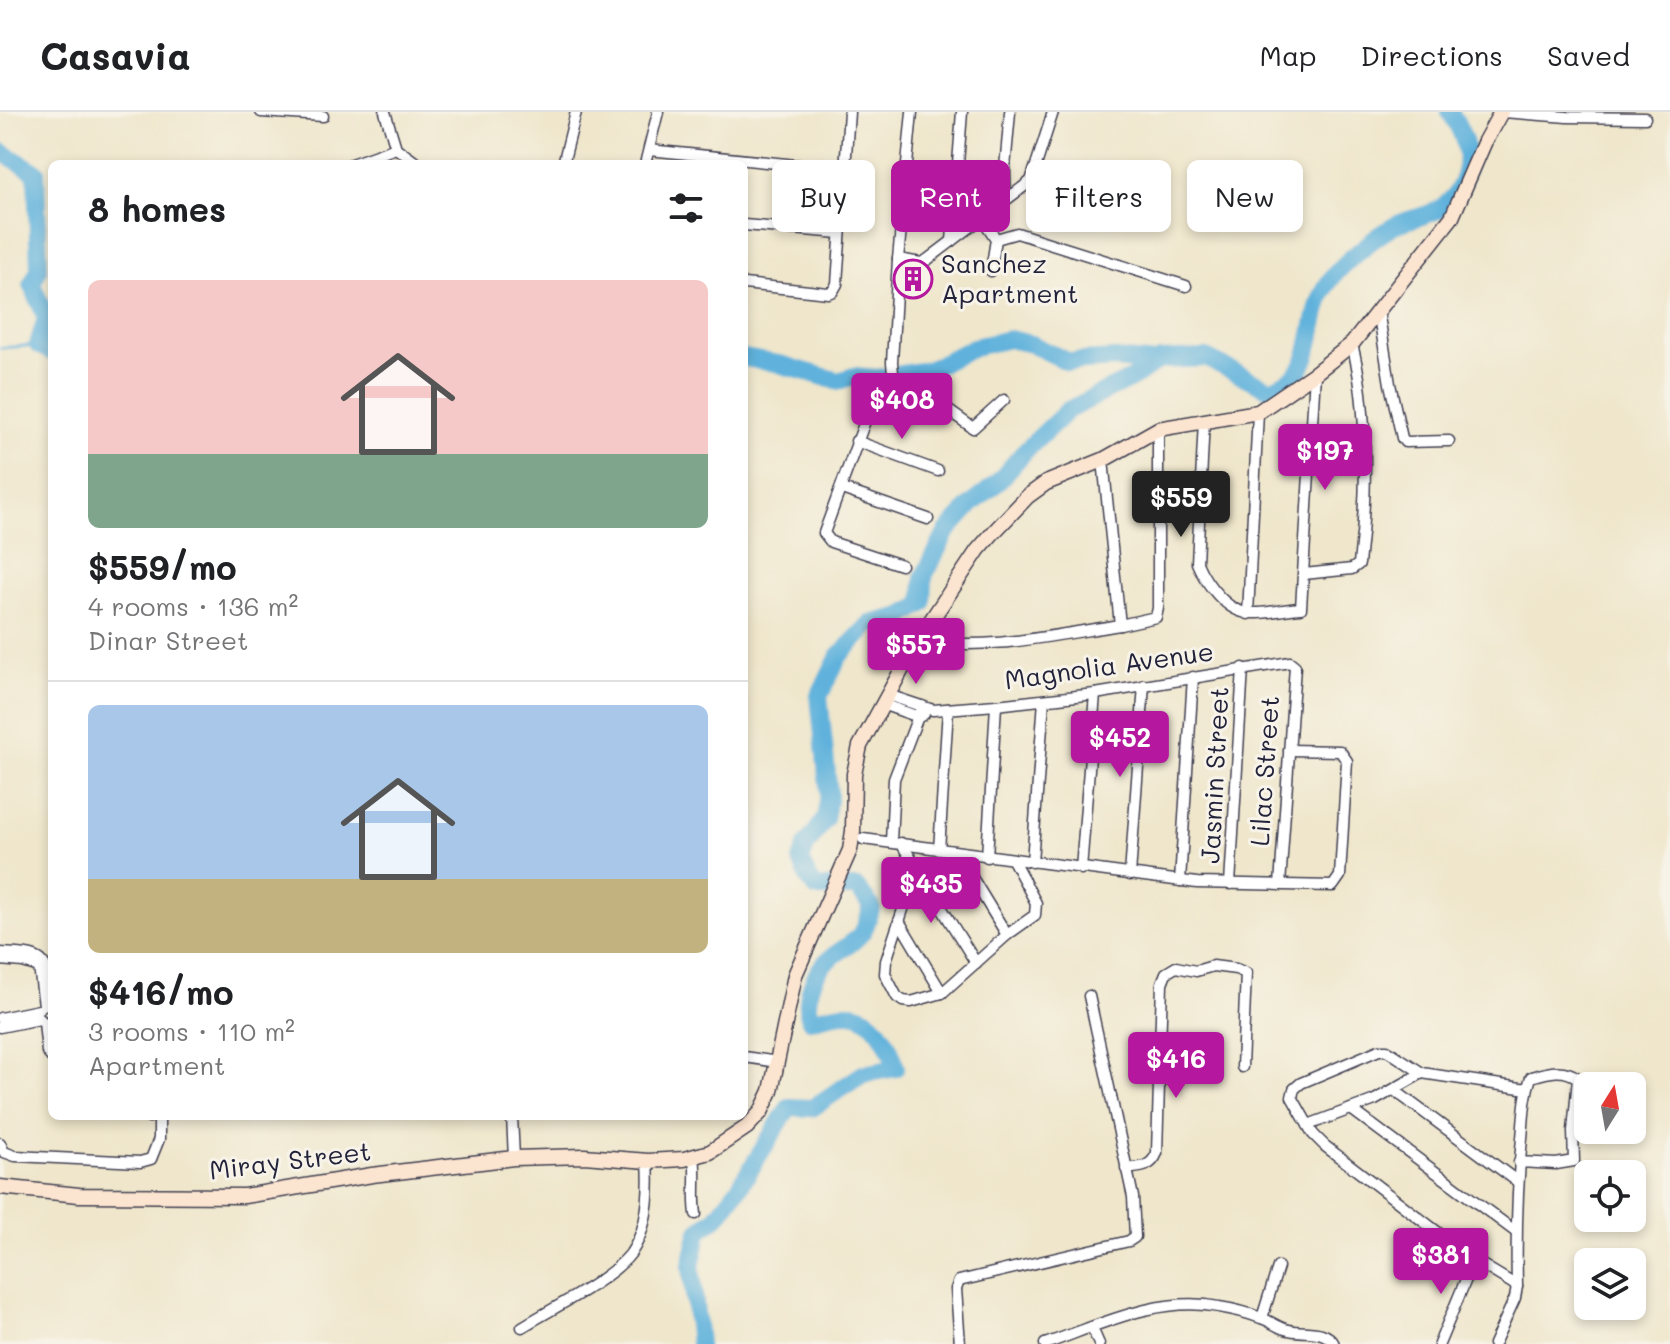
<!DOCTYPE html>
<meta charset="utf-8">
<style>
:root{--surface:#fff;--page:#f2f2f2;--text:#202124;--muted:#757577;--line:#e0e0e0;--accent:#b5179e}
body{margin:0;font-family:Mali,sans-serif;background:var(--page);color:var(--text);height:100vh;display:flex;flex-direction:column;font-size:30px;white-space:nowrap}
*{box-sizing:border-box;margin:0}
p{font-size:26px;color:var(--muted)}
.icon{flex:none;width:44px;height:44px;fill:none;stroke:currentColor;stroke-width:2;stroke-linecap:round;stroke-linejoin:round}
.map{position:relative;flex:1;overflow:hidden}
.panel{position:absolute;left:48px;top:48px;width:700px;height:960px;display:flex;flex-direction:column;background:var(--surface);border-radius:12px;box-shadow:0 4px 12px #0003}
.panel>*{flex:none}
.banner{position:absolute;left:772px;top:48px;width:760px;height:72px;display:flex;gap:16px}
.needle{width:52px;rotate:11deg}
.tools{position:absolute;left:1574px;top:960px;display:grid;gap:16px}
.tools a{display:grid;place-items:center;width:72px;height:72px;border-radius:12px;background:var(--surface);box-shadow:0 4px 12px #0003;font-size:40px}
.price{position:absolute;translate:-50% -68px;padding:0 18px;border-radius:8px;background:var(--accent);color:#fff;font-size:26px;line-height:52px;filter:drop-shadow(0 2px 4px #0008)}
.price::after{content:'';position:absolute;left:50%;top:48px;width:24px;height:18px;margin-left:-12px;background:inherit;clip-path:polygon(0 0,100% 0,50% 100%)}
.price.selected{background:#222;color:#fff}
ul{padding:0;list-style:none}
li{display:grid;align-content:center;gap:16px;height:424px;padding:0 40px}
li+li{border-top:2px solid var(--line)}
li span{display:grid;place-items:center;height:248px;border-radius:12px;color:#555}
li>.icon{margin-inline-start:auto}
span .icon{width:144px;height:144px;fill:#fffc;stroke-width:1}
li b{font-size:34px}
h2{display:flex;justify-content:space-between;align-items:center;height:96px;padding:0 40px;font-size:34px}
.chip{padding:0 28px;border-radius:12px;background:var(--surface);box-shadow:0 4px 12px #0003;font-size:28px;line-height:72px}
.chip.selected{background:var(--accent);color:#fff}
header{display:flex;align-items:center;gap:48px;box-sizing:border-box;height:112px;padding:0 40px;background:var(--surface);border-bottom:2px solid var(--line)}
header strong{font-size:38px}
nav{display:flex;gap:44px;margin-inline-start:auto;font-size:28px}
.map>svg:first-child{display:block}
</style>
<header>
<strong>Casavia</strong>
<nav><a>Map</a><a>Directions</a><a>Saved</a></nav>
</header>
<div class="map">
<svg width="1670" height="1232" viewBox="0 0 1670 1232">
<rect width="100%" height="100%" fill="#f7f3e8"/>
<filter id="ink" filterUnits="userSpaceOnUse"><feTurbulence type="fractalNoise" baseFrequency=".0125" numOctaves="2"/><feDisplacementMap in="SourceGraphic" scale="16" xChannelSelector="R" yChannelSelector="G"/><feConvolveMatrix kernelMatrix="1 2 1 2 8 2 1 2 1" color-interpolation-filters="sRGB"/></filter>
<filter id="wash" filterUnits="userSpaceOnUse"><feTurbulence type="fractalNoise" baseFrequency=".006" numOctaves="4" result="noise"/><feDisplacementMap in="SourceGraphic" scale="32" xChannelSelector="R" yChannelSelector="G"/><feGaussianBlur stdDeviation="1.8" result="paint"/><feColorMatrix in="noise" values="0 0 0 0 0 0 0 0 0 0 0 0 0 0 0 0 0 1.4 0 .05"/><feComposite in="paint" operator="in"/></filter>
<g filter="url(#wash)">
<rect width="100%" height="100%" fill="#efe6cb"/>
<g fill="none" stroke-linecap="round" stroke-linejoin="round">
<polyline stroke="#61b2dc" stroke-width="3" points="0,236 38,233"/>
<g stroke="#61b2dc" stroke-width="18">
<polyline points="0,39 36,60 39,157 32,172 46,206 38,233 52,240"/>
<polyline points="744,246 779,252 838,269 854,264 877,266 928,258 974,235 1009,227 1031,232 1069,250 1114,247 1155,251"/>
<path d="M699,1232l-8,-79 8,-34 18,-14 23,-31 49,-79 23,1 51,-34 33,-6c-5,-21 -21,-55 -47,-55 -12,-1 -27,4 -39,7 -6,-17 1,-41 13,-55 11,-13 30,-19 40,-34 4,-6 6,-17 9,-24l-15,-19h-41l-8,-10 -7,-18 5,-14 19,-27 4,-25 -10,-98 20,-40 31,-32 33,-8 20,-12 1,-28 22,-43 25,-28 27,-23 26,-30 44,-42 65,-32 27,-18 46,-2 65,32c8,-5 20,-9 26,-16 18,-21 14,-66 32,-92 11,-17 47,-46 65,-56 22,-11 48,-10 63,-34 17,-28 10,-54 -7,-80"/>
</g>
</g>
</g>
<g filter="url(#ink)">
<g fill="none" stroke-linecap="round" stroke-linejoin="round">
<defs>
<g id="street">
<polyline points="261,0 323,4"/>
<polyline points="385,0 396,36 418,52"/>
<polyline points="912,0 898,147 892,250 894,273 913,277 931,286 973,316 1004,288"/>
<polyline points="1503,0 1567,5 1645,6"/>
<polyline points="649,38 845,58"/>
<polyline points="351,52 396,36"/>
<polyline points="563,52 576,0"/>
<polyline points="645,52 658,0"/>
<polyline points="1006,87 1005,56 1010,0"/>
<polyline points="982,106 996,127 991,159"/>
<polyline points="744,113 840,121"/>
<polyline points="996,127 1017,121 1186,174"/>
<polyline points="952,129 962,0"/>
<polyline points="898,147 921,151 927,148 1031,69 1053,0"/>
<polyline points="744,172 828,181 833,179 837,172 849,0"/>
<polyline points="1378,198 1390,272 1402,326 1405,330 1449,329"/>
<polyline points="894,273 868,301 824,421 831,430 901,453"/>
<path d="M1204,308l-7,143c8,19 30,50 53,50 17,1 34,-4 51,-5l14,-235"/>
<polyline points="856,329 938,359"/>
<polyline points="842,377 928,407"/>
<path d="M1304,462l48,-5 7,-5c8,-67 10,-155 -7,-220"/>
<polyline points="1248,502 1258,300"/>
<polyline points="1120,513 1156,505 1158,496 1158,317"/>
<path d="M918,528c66,12 136,-5 202,-15l-17,-165"/>
<polyline points="888,583 933,598 996,593 1095,582 1290,550 1295,554 1280,773"/>
<polyline points="882,592 919,605 924,602"/>
<polyline points="863,727 1197,771 1333,774 1340,764 1347,649 1340,639 1289,638"/>
<polyline points="891,730 894,667 922,594"/>
<polyline points="901,731 976,851"/>
<polyline points="939,738 948,597"/>
<polyline points="957,741 1007,823"/>
<polyline points="987,745 996,593"/>
<polyline points="1032,750 1044,588"/>
<polyline points="1081,757 1095,582"/>
<polyline points="916,758 886,849 885,862 897,885 903,889 911,890 942,881 1007,823 1035,803 1036,791 1013,748"/>
<polyline points="1130,763 1144,573"/>
<polyline points="1180,769 1193,565"/>
<polyline points="1230,772 1243,556"/>
<polyline points="899,809 942,881"/>
<path d="M0,841c44,2 47,2 52,46"/>
<polyline points="0,848 23,850 39,855 44,893"/>
<polyline points="0,906 39,898"/>
<polyline points="51,908 52,915"/>
<polyline points="44,910 47,940 52,946"/>
<polyline points="0,915 40,907"/>
<polyline points="744,945 778,950"/>
<polyline points="1394,978 1518,1070"/>
<polyline points="1351,997 1516,1120"/>
<polyline points="147,1004 149,1005"/>
<polyline points="512,1004 514,1046"/>
<polyline points="1308,1013 1375,988 1422,961"/>
<polyline points="0,1031 4,1040 15,1044 140,1050 151,1047 159,1027 159,1008"/>
<path d="M694,1044c3,20 -1,38 2,58"/>
<path d="M1126,1057c14,-2 25,-1 31,-16l5,-170 4,-10 10,-6 20,4 17,-5 23,3 10,4 -4,94"/>
<path d="M1517,1174c-1,-49 0,-99 5,-148 2,-21 2,-41 9,-61 17,-5 32,-10 47,1l-5,53 1,30 -18,3 -37,-2"/>
<polyline points="1262,1206 1278,1155"/>
<path d="M522,1215c29,-18 90,-48 109,-74 17,-25 19,-63 17,-92"/>
<polyline points="1092,1216 1099,1232"/>
<polyline points="960,1232 956,1177 959,1169 1129,1129 1135,1125 1133,1085 1089,884"/>
<path d="M1045,1232c54,-19 115,-49 174,-37 13,2 29,6 42,11 10,3 17,10 28,12 15,4 37,-2 45,14"/>
<polyline points="1439,1232 1474,1148"/>
<polyline points="1494,1232 1515,1186 1517,1174 1474,1148 1325,1034 1313,1022 1292,985 1294,977 1301,971 1379,938 1387,938 1422,961 1527,977"/>
</g>
<polyline id="secondary" points="0,1075 79,1083 244,1084 372,1063 514,1046 584,1044 648,1049 684,1047 710,1040 747,1015 761,1000 771,979 795,863 850,738 853,719 854,662 860,634 918,528 978,438 992,422 1028,384 1046,371 1103,348 1158,317 1258,300 1315,261 1352,232 1452,105 1485,29 1501,0"/>
</defs>
<use href="#street" stroke="#413f51" stroke-width="13"/>
<use href="#secondary" stroke="#413f51" stroke-width="17"/>
<use href="#street" stroke="#fff" stroke-width="10"/>
<use href="#secondary" stroke="#fce5d0" stroke-width="14"/>
</g>
</g>
<defs>
<symbol id="building-ring" viewBox="-11 -11 22 22"><circle r="9.5" fill="#f7f3e8" stroke="#b5179e" stroke-width="1.5"/><path d="M-4-6H4V6H1V3H-1V6H-4ZM-2.5-4.3h1.7v1.8h-1.7ZM.8-4.3h1.7v1.8H.8ZM-2.5-1h1.7V.8h-1.7ZM.8-1h1.7V.8H.8Z" fill="#b5179e"/></symbol>
</defs>
<g fill-rule="evenodd">
<use href="#building-ring" x="891" y="145" width="44" height="44"/>
</g>
<g text-anchor="middle" stroke-width="6" stroke-linejoin="round" paint-order="stroke">
<g font-size="26" fill="#22223b" stroke="#f7f3e8" text-anchor="start">
<text x="941" y="161">Sanchez<tspan x="941" dy="30">Apartment</tspan></text>
</g>
<g font-size="26" fill="#22223b" stroke="#f7f3e8">
<text transform="translate(1109 554) rotate(-8)" y="9">Magnolia Avenue</text>
<text transform="translate(1265 659) rotate(-86)" y="9">Lilac Street</text>
<text transform="translate(1215 663) rotate(-87)" y="9">Jasmin Street</text>
<text transform="translate(290 1049) rotate(-7)" y="9">Miray Street</text>
</g>
</g>
</svg>
<div class="tools">
<a><svg class="needle" viewBox="-14 -14 28 28"><path d="M0-13l5 13h-10z" fill="#e53935"/><path d="M0 13l5-13h-10z" fill="#757577"/></svg></a>
<a><svg class="icon" aria-label="locate" viewBox="0 0 24 24"><circle cx="12" cy="12" r="6"/><path d="M12 2v4M12 18v4M2 12h4M18 12h4"/></svg></a>
<a><svg class="icon" aria-label="layers" viewBox="0 0 24 24"><path d="M12 4l9 5-9 5-9-5zM3 14l9 5 9-5"/></svg></a>
</div>
<b class="price" style="left:902px;top:329px">$408</b>
<b class="price" style="left:1325px;top:380px">$197</b>
<b class="price selected" style="left:1181px;top:427px">$559</b>
<b class="price" style="left:916px;top:574px">$557</b>
<b class="price" style="left:1120px;top:667px">$452</b>
<b class="price" style="left:931px;top:813px">$435</b>
<b class="price" style="left:1176px;top:988px">$416</b>
<b class="price" style="left:1441px;top:1184px">$381</b>
<div class="banner">
<a class="chip">Buy</a>
<a class="chip selected">Rent</a>
<a class="chip">Filters</a>
<a class="chip">New</a>
</div>
<section class="panel">
<h2>8 homes<svg class="icon" aria-label="filters" viewBox="0 0 24 24"><path d="M4 7h16M4 17h16"/><circle cx="9" cy="7" r="2"/><circle cx="15" cy="17" r="2"/></svg></h2>
<ul>
<li><span style="background:linear-gradient(#f6c9c9 70%,#7fa58c 0)"><svg class="icon" aria-label="home" viewBox="0 0 24 24"><path d="M3 11l9-7 9 7M6 9v11h12V9"/></svg></span><div><b>$559/mo</b><p>4 rooms · 136 m²</p><p>Dinar Street</p></div></li>
<li><span style="background:linear-gradient(#a9c7e8 70%,#c2b280 0)"><svg class="icon" aria-label="home" viewBox="0 0 24 24"><path d="M3 11l9-7 9 7M6 9v11h12V9"/></svg></span><div><b>$416/mo</b><p>3 rooms · 110 m²</p><p>Apartment</p></div></li>
</ul>
</section>
</div>
